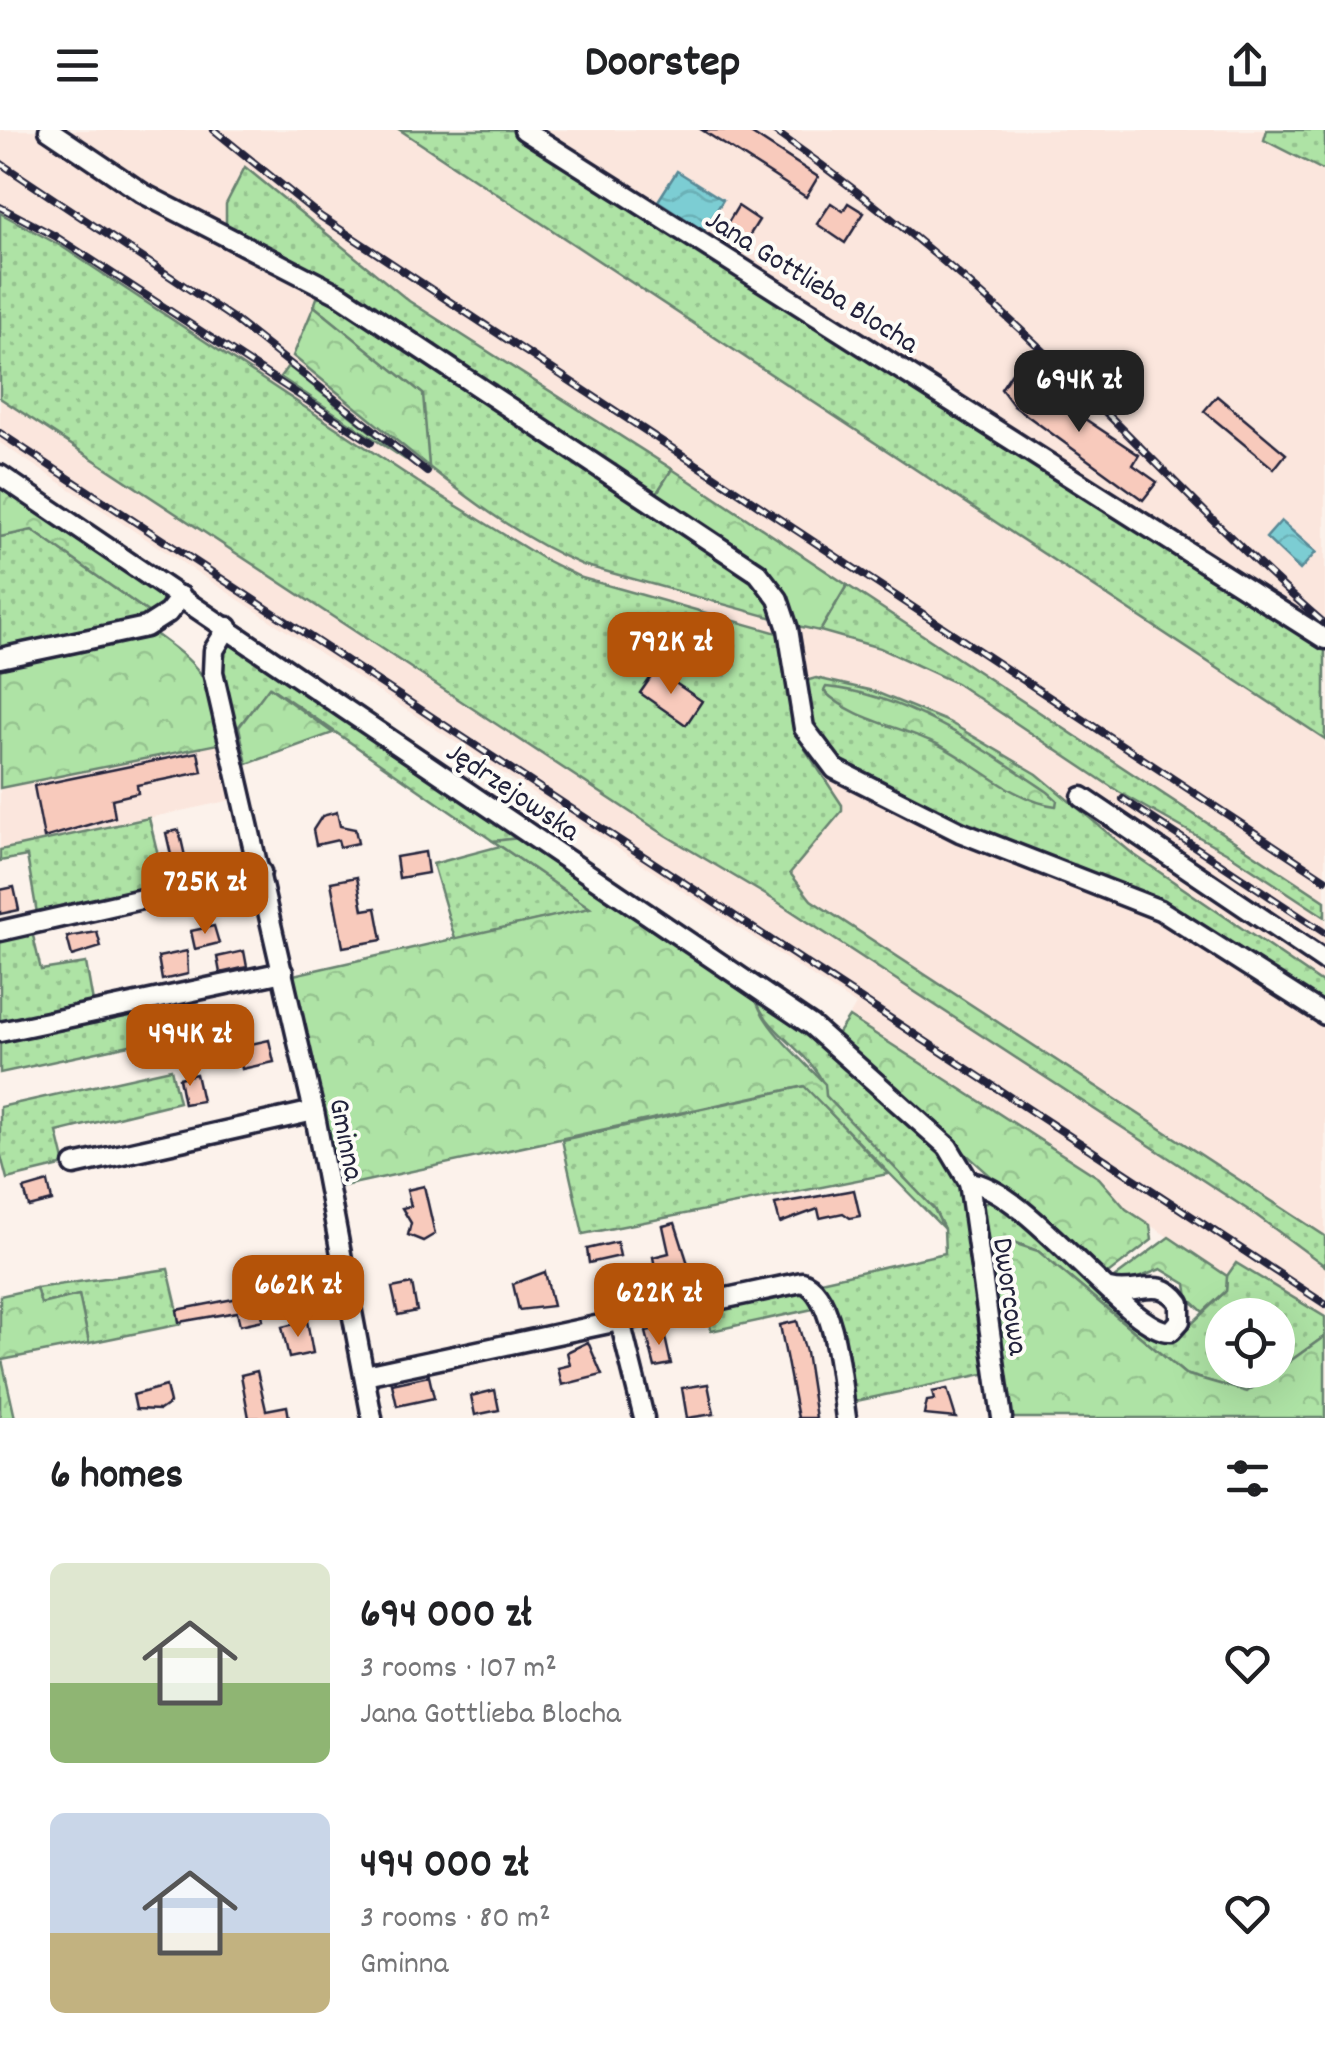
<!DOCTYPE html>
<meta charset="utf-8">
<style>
:root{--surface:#fff;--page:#f2f2f2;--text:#202124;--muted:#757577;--accent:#b45309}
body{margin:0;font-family:Dekko,sans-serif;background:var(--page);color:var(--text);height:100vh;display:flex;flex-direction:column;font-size:38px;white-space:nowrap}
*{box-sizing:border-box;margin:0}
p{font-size:32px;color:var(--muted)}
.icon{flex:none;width:55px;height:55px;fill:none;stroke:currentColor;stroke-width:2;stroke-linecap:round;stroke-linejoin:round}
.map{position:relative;height:1288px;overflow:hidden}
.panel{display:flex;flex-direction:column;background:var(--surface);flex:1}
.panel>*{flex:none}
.buttons{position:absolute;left:1205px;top:1168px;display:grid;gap:20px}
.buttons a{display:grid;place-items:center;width:90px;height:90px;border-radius:50%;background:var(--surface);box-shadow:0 10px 40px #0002;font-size:50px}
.price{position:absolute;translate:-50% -85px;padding:0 22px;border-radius:20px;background:var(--accent);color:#fff;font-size:32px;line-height:65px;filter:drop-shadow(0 2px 5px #0008)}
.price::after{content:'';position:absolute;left:50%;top:60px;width:30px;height:22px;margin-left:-15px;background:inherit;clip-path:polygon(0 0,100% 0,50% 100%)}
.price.current{background:#222;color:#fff}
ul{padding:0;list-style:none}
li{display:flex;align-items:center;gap:30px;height:250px;padding:0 50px}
li span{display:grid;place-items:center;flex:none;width:280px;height:200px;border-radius:15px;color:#555}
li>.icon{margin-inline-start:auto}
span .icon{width:120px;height:120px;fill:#fffc;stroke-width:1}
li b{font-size:42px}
h2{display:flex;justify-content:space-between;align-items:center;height:120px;padding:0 50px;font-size:42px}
header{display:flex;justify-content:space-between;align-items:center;height:130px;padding:0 50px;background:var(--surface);font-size:45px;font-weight:700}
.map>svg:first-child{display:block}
</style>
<header><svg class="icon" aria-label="menu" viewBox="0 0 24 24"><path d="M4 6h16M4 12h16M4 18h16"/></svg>Doorstep<svg class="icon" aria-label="share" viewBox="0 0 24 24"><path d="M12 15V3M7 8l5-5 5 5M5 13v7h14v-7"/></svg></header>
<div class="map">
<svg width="1325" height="1288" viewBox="0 0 1325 1288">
<defs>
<pattern id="grass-dots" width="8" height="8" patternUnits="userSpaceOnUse" patternTransform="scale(2.5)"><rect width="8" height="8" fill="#aee3a5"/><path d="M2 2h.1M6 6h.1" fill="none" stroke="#95c28f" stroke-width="1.8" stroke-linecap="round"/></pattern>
<pattern id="forest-crowns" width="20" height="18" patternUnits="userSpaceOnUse" patternTransform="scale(2.5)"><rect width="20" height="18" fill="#aee3a5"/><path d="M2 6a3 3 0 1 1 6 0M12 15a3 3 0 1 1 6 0" fill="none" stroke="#95c28f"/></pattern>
<pattern id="water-waves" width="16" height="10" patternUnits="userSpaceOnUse" patternTransform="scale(2.5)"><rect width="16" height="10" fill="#7ccdd3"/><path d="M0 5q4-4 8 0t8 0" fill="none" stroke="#6bb0b6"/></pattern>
</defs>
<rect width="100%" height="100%" fill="#fcf2eb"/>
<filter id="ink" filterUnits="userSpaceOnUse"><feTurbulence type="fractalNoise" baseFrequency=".01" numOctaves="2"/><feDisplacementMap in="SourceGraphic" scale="20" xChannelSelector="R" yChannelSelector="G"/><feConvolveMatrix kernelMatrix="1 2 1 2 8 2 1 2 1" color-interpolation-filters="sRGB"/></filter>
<g filter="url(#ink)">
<g fill="#fbe6dd">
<polygon points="0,0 1267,0 1265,10 1325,41 1325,1187 1236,1133 1227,1146 1126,1079 1099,1048 849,887 856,875 0,313"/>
<polygon points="228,612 241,668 0,720 0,658"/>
</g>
<g fill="url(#grass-dots)" stroke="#688270" stroke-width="2.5" fill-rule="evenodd">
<polygon points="400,0 516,0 1325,514 1325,609"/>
<polygon points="1267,0 1325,0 1325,41 1264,10"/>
<polygon points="245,37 409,171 672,339 655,366 335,156 226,97 226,74"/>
<polygon points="0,83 61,116 418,352 542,428 582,448 781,504 805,619 842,675 842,681 790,743 811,770 1325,1106 1325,1136 1256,1085 776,771 665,705 0,268"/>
<path d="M332,167l419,279 21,26 5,17 -194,-54c-57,-24 -106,-60 -154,-98l-7,-73 -108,-88 3,-8z"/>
<polygon points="288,236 406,330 280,247"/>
<polygon points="32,400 155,487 0,524 0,407"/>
<polygon points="847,455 1325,771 1325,787 1231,725 1119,662 956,553 880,518 820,501"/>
<polygon points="228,510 520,708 493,711 270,557 239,596 247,634 242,636 220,555 220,517"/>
<polygon points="816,548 873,561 949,592 1037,644 1133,724 1325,855 1325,878 1177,783 1087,740 973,702 836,632 812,602 802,552"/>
<polygon points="149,688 166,758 38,789 27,726 0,731 0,720"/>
<polygon points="500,716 591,778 455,809 433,734"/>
<polygon points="31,797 41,840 86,833 94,878 0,898 0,804"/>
<path d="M754,863c46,33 184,137 202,184 18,47 24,142 32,196l-141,30 -31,-121 129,-29 -1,-24 -10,-20 -108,-113c-3,-40 -64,-62 -72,-103z"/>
<polygon points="146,874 153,910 0,943 0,906"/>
<polygon points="171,939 179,972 57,1002 65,1035 7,1049 0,1022 0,977"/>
<polygon points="805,956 888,1044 583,1104 562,1010"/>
<path d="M992,1068l152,131 25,11 10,-4 47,-45 1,-15 9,-13 89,54v19l-78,56 -62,-18 -147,-123 -23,-9 -30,12 -4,-48zM1222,1185h56v55h-56z"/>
<polygon points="168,1139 181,1194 89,1213 79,1165 40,1174 36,1158"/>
<polygon points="797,1157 822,1177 711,1201 707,1174"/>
</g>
<g fill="url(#forest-crowns)" stroke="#688270" stroke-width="2.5">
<polygon points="314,176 423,264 429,337 293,226"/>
<polygon points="672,339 847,455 820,501 793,495 791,483 655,366"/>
<polygon points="0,353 168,466 166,475 155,487 32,400 0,407"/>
<path d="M150,500c58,41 56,46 78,112l-228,46v-125z"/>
<polygon points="269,557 333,603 247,634 239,597"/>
<path d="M826,557c80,7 157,61 222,105l9,8 -1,6c-42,-4 -81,-44 -119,-62 -37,-18 -84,-24 -113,-53z"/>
<path d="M520,708l234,155c7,34 49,67 71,91l1,12 108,113 10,20 -140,-143 -470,102 -45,-212 301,-68 -97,-67z"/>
<polygon points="849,887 1099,1048 1126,1079 1150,1095 1152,1110 1104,1147 835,907"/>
<polygon points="1169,1107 1227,1146 1226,1161 1203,1182 1188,1168 1186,1154 1161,1139 1128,1152 1110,1151"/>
<polygon points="1007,1111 1038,1121 1185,1244 1247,1262 1325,1206 1325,1288 1007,1288 985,1124"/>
<polygon points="36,1158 41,1174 79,1165 89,1213 2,1230 15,1288 0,1288 0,1166"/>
</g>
<g fill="url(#water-waves)" stroke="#588996" stroke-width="2.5">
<polygon points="677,41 723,70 704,101 658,71"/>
<polygon points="1281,391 1316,422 1300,440 1266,408"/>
</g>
<g fill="#f8cabc" stroke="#22223b" stroke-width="2.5">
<polygon points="702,0 746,0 818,47 806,67"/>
<polygon points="831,73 843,81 848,73 864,83 845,113 817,94"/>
<polygon points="738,76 759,90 741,119 720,106"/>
<polygon points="1013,241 1139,325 1133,335 1157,352 1143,370 1014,276 1001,259"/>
<polygon points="1217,266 1286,324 1274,339 1204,281"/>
<polygon points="656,540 702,571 686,595 640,563"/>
<polygon points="198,622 202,642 137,655 138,663 112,669 115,687 44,708 34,656"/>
<polygon points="337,682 340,696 355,699 358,713 340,717 338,710 316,715 313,700 322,686"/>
<polygon points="179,700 187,735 174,738 166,703"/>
<polygon points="425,722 428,743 399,748 396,727"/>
<polygon points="357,747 363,780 376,778 382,810 343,817 331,752"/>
<polygon points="14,757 19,780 0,784 0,760"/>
<polygon points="239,760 243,780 215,786 211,766"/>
<polygon points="214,796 219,813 195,819 191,801"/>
<polygon points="97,802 101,817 72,826 67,807"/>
<polygon points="187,821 188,844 162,850 158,827"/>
<polygon points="244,821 247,837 220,843 217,827"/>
<polygon points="181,876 183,889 216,883 221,908 206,912 204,901 170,903 169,897 163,898 160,881"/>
<polygon points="269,910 274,932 242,939 237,917"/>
<polygon points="196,944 202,971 184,974 179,948"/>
<polygon points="48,1052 52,1071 29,1077 24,1059"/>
<polygon points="424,1056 435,1104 423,1111 408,1105 411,1093 402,1078 411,1076 407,1060"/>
<polygon points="854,1060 860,1086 850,1088 843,1083 820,1088 818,1079 780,1093 775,1074"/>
<polygon points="675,1093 690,1140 657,1148 653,1127 669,1123 663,1096"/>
<polygon points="617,1112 620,1126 589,1133 587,1119"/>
<polygon points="294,1129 298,1152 278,1155 278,1132"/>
<polygon points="545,1142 553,1176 519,1180 513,1154"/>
<polygon points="412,1154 417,1181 398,1185 392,1158"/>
<polygon points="259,1164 263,1190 240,1195 237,1182 179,1192 177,1180"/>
<polygon points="307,1191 313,1223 289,1228 282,1197"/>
<polygon points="797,1191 806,1222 816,1288 798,1288 780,1195"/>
<polygon points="663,1198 671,1234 655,1237 646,1202"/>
<polygon points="588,1212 602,1245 562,1255 558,1238 570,1235 567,1222"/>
<polygon points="257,1241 266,1280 287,1276 289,1288 249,1288 241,1245"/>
<polygon points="429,1246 434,1268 397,1276 392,1254"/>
<polygon points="708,1254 714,1284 687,1288 682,1258"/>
<polygon points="166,1256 170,1273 160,1280 136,1279 133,1265"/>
<polygon points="947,1259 956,1288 924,1285 927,1271 934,1270 932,1262"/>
<polygon points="495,1260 499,1280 475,1285 471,1266"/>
</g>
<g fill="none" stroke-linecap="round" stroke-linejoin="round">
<defs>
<g id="minor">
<polyline points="49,0 144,64 340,165 758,443 778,469 788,499 804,598 835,639 960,702 1160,780 1325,885"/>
<polyline points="524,0 1325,509"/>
<polyline points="0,345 811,895 948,1017 969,1052 1002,1288"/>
<polyline points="228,497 214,520 213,542 315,986 372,1288"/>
<polyline points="0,528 146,497 168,483 181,466"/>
<polyline points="1082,667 1325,831"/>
<polyline points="0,801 261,742"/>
<polyline points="0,902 283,842"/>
<polyline points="74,1035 314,981"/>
<path d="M969,1052c57,5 162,153 202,149l9,-10v-18c-21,-29 -43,-6 -71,-14"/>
<polyline points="620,1191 644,1288"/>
<path d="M365,1245l437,-93c34,10 39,104 44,136"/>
</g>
</defs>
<use href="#minor" stroke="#22223b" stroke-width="25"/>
<use href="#minor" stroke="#fdfcf7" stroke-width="18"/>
<defs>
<g id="rail">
<polyline points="214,0 320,86 1325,749"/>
<path d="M773,0c94,66 183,138 266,217 97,92 185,190 286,277"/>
<polyline points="0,33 231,187 427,342"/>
<polyline points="0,77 55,106 371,312"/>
<polyline points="0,303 1325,1174"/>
<polyline points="1123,669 1325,803"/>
</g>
</defs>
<use href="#rail" stroke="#22223b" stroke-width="8"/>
<use href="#rail" stroke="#fdfcf7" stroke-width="4" stroke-dasharray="11" stroke-linecap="butt"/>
</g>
</g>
<g text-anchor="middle" stroke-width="8" stroke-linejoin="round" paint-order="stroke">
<g font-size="30" fill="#22223b" stroke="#fdfcf7">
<text transform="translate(813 150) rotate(32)" y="10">Jana Gottlieba Blocha</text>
<text transform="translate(514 660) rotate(34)" y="10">Jędrzejowska</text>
<text transform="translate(348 1009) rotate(79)" y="10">Gminna</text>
<text transform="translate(1012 1166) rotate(82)" y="10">Dworcowa</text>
</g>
</g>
</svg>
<div class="buttons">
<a><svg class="icon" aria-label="locate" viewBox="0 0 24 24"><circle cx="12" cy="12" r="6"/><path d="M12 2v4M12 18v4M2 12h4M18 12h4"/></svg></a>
</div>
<b class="price current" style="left:1079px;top:305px">694K zł</b>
<b class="price" style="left:671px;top:567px">792K zł</b>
<b class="price" style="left:205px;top:807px">725K zł</b>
<b class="price" style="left:190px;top:959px">494K zł</b>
<b class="price" style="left:298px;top:1210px">662K zł</b>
<b class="price" style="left:659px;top:1218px">622K zł</b>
</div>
<section class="panel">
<h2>6 homes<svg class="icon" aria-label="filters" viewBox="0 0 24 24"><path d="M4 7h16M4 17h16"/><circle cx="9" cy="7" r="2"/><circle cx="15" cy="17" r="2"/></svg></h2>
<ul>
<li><span style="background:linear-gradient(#dfe7d0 60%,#8fb573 0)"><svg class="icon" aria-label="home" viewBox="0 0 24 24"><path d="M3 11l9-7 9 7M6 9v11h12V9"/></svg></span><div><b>694 000 zł</b><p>3 rooms · 107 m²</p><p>Jana Gottlieba Blocha</p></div><svg class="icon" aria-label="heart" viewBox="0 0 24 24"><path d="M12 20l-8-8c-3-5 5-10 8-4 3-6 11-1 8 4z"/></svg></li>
<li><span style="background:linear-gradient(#c9d6e8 60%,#c2b280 0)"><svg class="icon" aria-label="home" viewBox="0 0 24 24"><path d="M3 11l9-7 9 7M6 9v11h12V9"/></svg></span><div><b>494 000 zł</b><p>3 rooms · 80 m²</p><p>Gminna</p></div><svg class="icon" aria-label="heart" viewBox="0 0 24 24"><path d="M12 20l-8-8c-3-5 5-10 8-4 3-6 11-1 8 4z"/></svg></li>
</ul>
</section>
